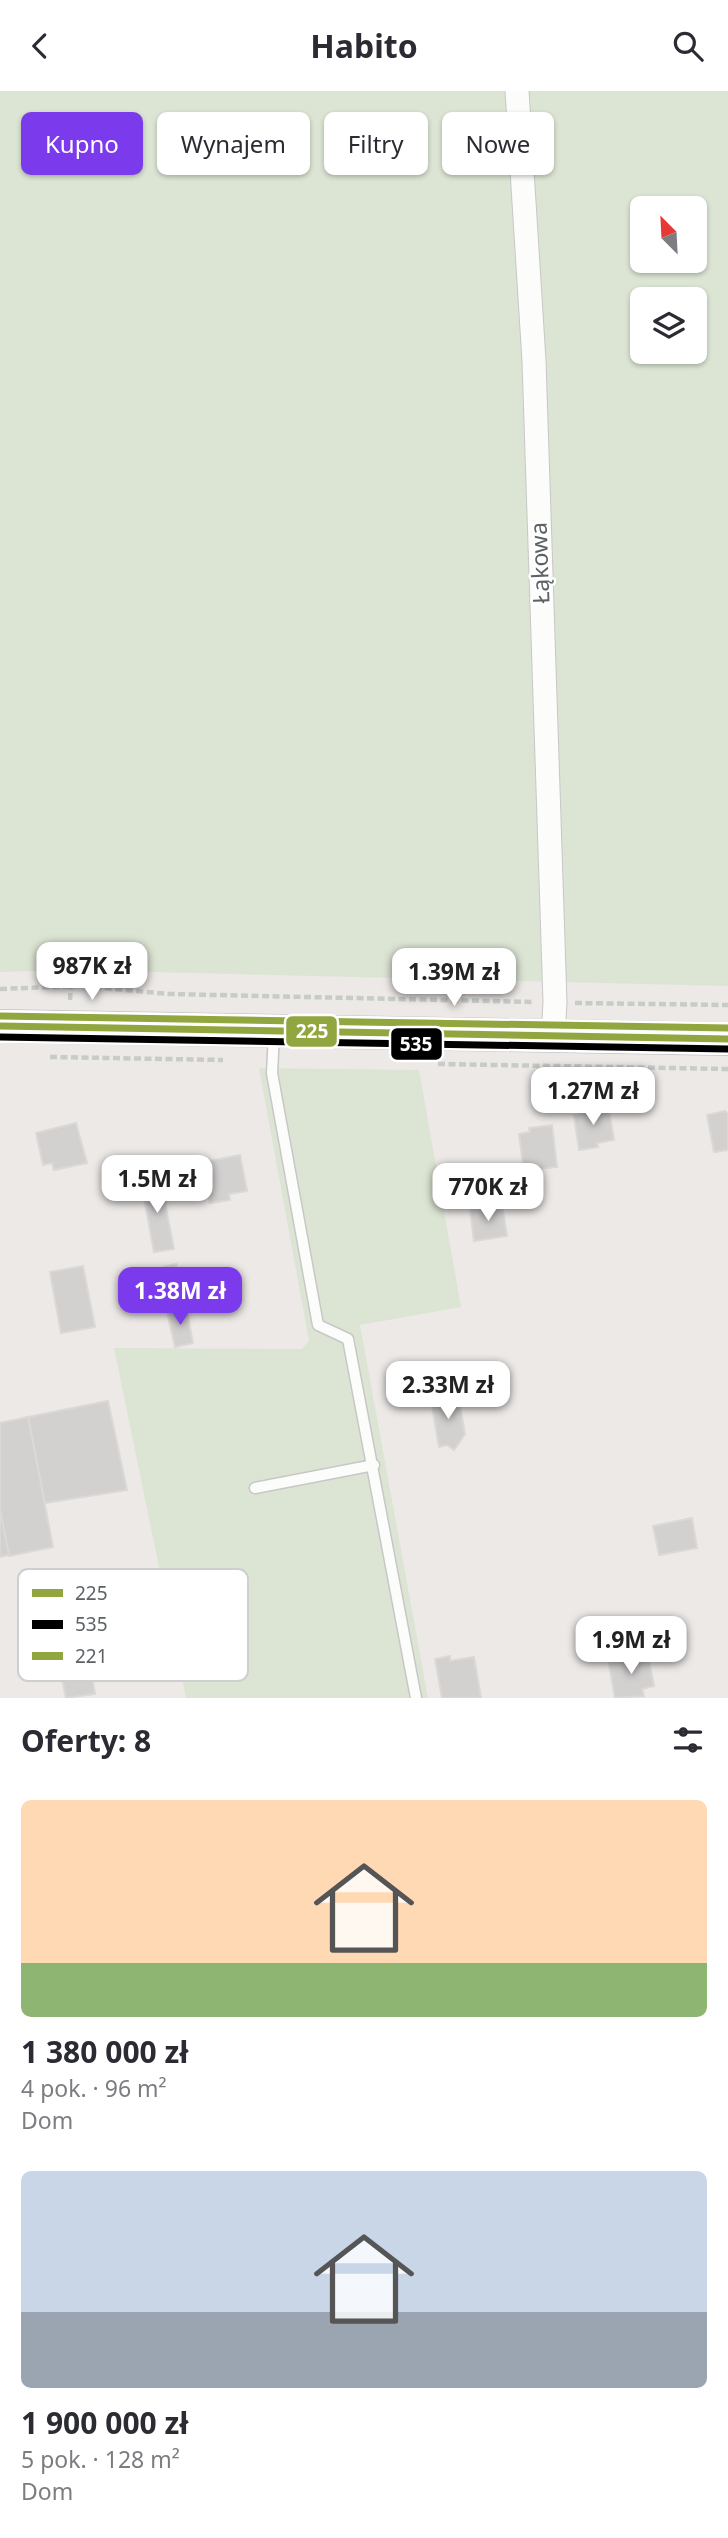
<!DOCTYPE html>
<html lang="pl">
<meta charset="utf-8">
<style>
:root{--surface:#fff;--page:#f7f7f7;--text:#2b2b33;--muted:#7c7c81;--accent:#7c3aed}
body{margin:0;font-family:"Noto Sans",sans-serif;background:var(--page);color:var(--text);height:100vh;display:flex;flex-direction:column;font-size:26px;white-space:nowrap}
*{box-sizing:border-box;margin:0}
p{font-size:23px;color:var(--muted)}
.icon{flex:none;width:38px;height:38px;fill:none;stroke:currentColor;stroke-width:2;stroke-linecap:round;stroke-linejoin:round}
.map{position:relative;height:1607px;overflow:hidden}
.sheet{display:flex;flex-direction:column;background:var(--surface);flex:1}
.sheet>*{flex:none}
.guide{position:absolute;left:21px;top:21px;width:686px;height:63px;display:flex;gap:14px}
.needle{width:46px;rotate:336deg}
.controls{position:absolute;left:630px;top:105px;display:grid;gap:14px}
.controls a{display:grid;place-items:center;width:77px;height:77px;border-radius:10px;background:var(--surface);box-shadow:0 2px 5px #0004;font-size:35px}
.price{position:absolute;translate:-50% -60px;padding:0 16px;border-radius:14px;background:#fff;color:#222;font-size:23px;line-height:46px;filter:drop-shadow(0 2px 4px #0008)}
.price::after{content:'';position:absolute;left:50%;top:42px;width:21px;height:16px;margin-left:-10px;background:inherit;clip-path:polygon(0 0,100% 0,50% 100%)}
.price.current{background:var(--accent);color:#fff}
ul{padding:0;list-style:none}
li{display:grid;align-content:center;gap:14px;height:371px;padding:0 21px}
li span{display:grid;place-items:center;height:217px;border-radius:10px;color:#555}
li>.icon{margin-inline-start:auto}
span .icon{width:126px;height:126px;fill:#fffc;stroke-width:1}
li b{font-size:30px}
h2{display:flex;justify-content:space-between;align-items:center;height:84px;padding:0 21px;font-size:30px}
.tag{padding:0 24px;border-radius:10px;background:var(--surface);box-shadow:0 2px 5px #0004;font-size:24px;line-height:63px}
.tag.current{background:var(--accent);color:#fff}
header{display:flex;justify-content:space-between;align-items:center;height:91px;padding:0 21px;background:var(--surface);font-size:32px;font-weight:700}
.map>svg:first-child{display:block}
</style>
<header><svg class="icon" aria-label="back" viewBox="0 0 24 24"><path d="M15 5l-7 7 7 7"/></svg>Habito<svg class="icon" aria-label="search" viewBox="0 0 24 24"><circle cx="10" cy="10" r="6"/><path d="M15 15l6 6"/></svg></header>
<div class="map">
<svg width="728" height="1607" viewBox="0 0 728 1607">
<rect width="100%" height="100%" fill="#ece9e7"/>
<g fill="#dce5d4" fill-rule="evenodd">
<path d="M0,0h728v895l-660,-16 -68,2zM642,117h53v53h-53zM642,208h53v53h-53z"/>
<polygon points="259,977 419,979 461,1216 360,1234 428,1607 186,1607 114,1257 302,1258 309,1250"/>
</g>
<g fill="#d3d0d0" stroke="#dbd8d6" stroke-width="2">
<polygon points="597,1013 598,1020 609,1019 614,1049 597,1052 598,1056 579,1059 574,1024 584,1022 583,1015"/>
<polygon points="725,1020 728,1023 728,1059 714,1061 707,1024"/>
<polygon points="76,1032 87,1072 54,1079 52,1072 43,1074 36,1042"/>
<polygon points="552,1034 557,1076 524,1080 519,1043 530,1041 529,1037"/>
<polygon points="240,1064 247,1100 229,1103 230,1109 210,1112 207,1097 189,1100 184,1075"/>
<polygon points="160,1086 174,1158 154,1161 141,1090"/>
<polygon points="502,1113 507,1145 474,1150 470,1118"/>
<polygon points="176,1173 186,1216 171,1219 163,1176"/>
<polygon points="83,1175 95,1236 61,1242 50,1181"/>
<polygon points="186,1216 193,1252 175,1256 167,1220"/>
<polygon points="458,1304 465,1343 454,1359 447,1354 439,1356 431,1309"/>
<polygon points="108,1310 127,1399 45,1412 28,1326"/>
<polygon points="28,1326 53,1456 9,1465 0,1419 0,1332"/>
<polygon points="0,1419 9,1464 0,1466"/>
<polygon points="692,1427 697,1457 659,1464 653,1435"/>
<polygon points="70,1548 88,1560 121,1552 127,1584 102,1588 101,1583 92,1584 95,1603 66,1607 62,1587 54,1581 34,1585 29,1556"/>
<polygon points="648,1564 654,1595 642,1598 644,1605 615,1607 608,1568 622,1565 623,1568"/>
<polygon points="450,1565 450,1570 474,1566 481,1607 442,1607 435,1568"/>
</g>
<g fill="none" stroke-linecap="round" stroke-linejoin="round">
<defs>
<g id="lane">
<polyline points="274,943 272,982 318,1234 348,1248 416,1607"/>
<polyline points="255,1397 374,1374"/>
</g>
<polyline id="street" points="517,0 534,270 555,911 553,945"/>
<polyline id="secondary" points="0,935 728,948"/>
</defs>
<use href="#lane" stroke="#c8c7c7" stroke-width="13"/>
<use href="#street" stroke="#c8c7c7" stroke-width="25"/>
<use href="#secondary" stroke="#c8c7c7" stroke-width="34"/>
<g stroke="#c8ccc9" stroke-width="4.5" stroke-dasharray="7 3.5" stroke-linecap="butt">
<polyline points="0,898 82,895 169,903 535,911"/>
<polyline points="70,909 71,895"/>
<polyline points="575,912 728,914"/>
<polyline points="50,966 223,969"/>
<polyline points="438,973 728,978"/>
</g>
<use href="#lane" stroke="#fcfcfb" stroke-width="10"/>
<use href="#street" stroke="#fcfcfb" stroke-width="23"/>
<use href="#secondary" stroke="#fcfcfb" stroke-width="32"/>
<defs>
<polyline id="bus-1" points="0,935 728,948"/>
<polyline id="bus-2" points="0,946 728,958"/>
<polyline id="bus-3" points="0,925 728,937"/>
</defs>
<use href="#bus-1" stroke="#fff" stroke-width="12"/>
<use href="#bus-2" stroke="#fff" stroke-width="12"/>
<use href="#bus-3" stroke="#fff" stroke-width="12"/>
<use href="#bus-1" stroke="#91a63e" stroke-width="7"/>
<use href="#bus-2" stroke="#000" stroke-width="7"/>
<use href="#bus-3" stroke="#91a63e" stroke-width="7"/>
</g>
<g text-anchor="middle" stroke-width="5" stroke-linejoin="round" paint-order="stroke">
<g font-size="23" fill="#5d6264" stroke="#fff">
<text transform="translate(540 472) rotate(-92)" y="8">Łąkowa</text>
</g>
</g>
<rect x="18" y="1478" width="230" height="112" rx="10" fill="#fff" stroke="#ced0d0" stroke-width="2"/>
<rect x="32" y="1498" width="31" height="8" fill="#91a63e"/>
<rect x="32" y="1529" width="31" height="9" fill="#000"/>
<rect x="32" y="1561" width="31" height="8" fill="#91a63e"/>
<g font-size="19" fill="#5d6264">
<text x="75" y="1509">225</text>
<text x="75" y="1540">535</text>
<text x="75" y="1572">221</text>
</g>
<g stroke="#fff" stroke-width="2.5">
<rect x="285" y="924" width="53" height="33" rx="7" fill="#91a63e"/>
<rect x="390" y="936" width="53" height="34" rx="7" fill="#000"/>
</g>
<g font-size="19" text-anchor="middle" font-weight="bold" fill="#fff">
<text x="312" y="947">225</text>
<text x="416" y="960">535</text>
</g>
</svg>
<div class="controls">
<a><svg class="needle" viewBox="-14 -14 28 28"><path d="M0-13l5 13h-10z" fill="#e53935"/><path d="M0 13l5-13h-10z" fill="#7c7c81"/></svg></a>
<a><svg class="icon" aria-label="layers" viewBox="0 0 24 24"><path d="M12 4l9 5-9 5-9-5zM3 14l9 5 9-5"/></svg></a>
</div>
<b class="price" style="left:92px;top:911px">987K zł</b>
<b class="price" style="left:454px;top:917px">1.39M zł</b>
<b class="price" style="left:593px;top:1036px">1.27M zł</b>
<b class="price" style="left:157px;top:1124px">1.5M zł</b>
<b class="price" style="left:488px;top:1132px">770K zł</b>
<b class="price current" style="left:180px;top:1236px">1.38M zł</b>
<b class="price" style="left:448px;top:1330px">2.33M zł</b>
<b class="price" style="left:631px;top:1585px">1.9M zł</b>
<div class="guide">
<a class="tag current">Kupno</a>
<a class="tag">Wynajem</a>
<a class="tag">Filtry</a>
<a class="tag">Nowe</a>
</div>
</div>
<section class="sheet">
<h2>Oferty: 8<svg class="icon" aria-label="filters" viewBox="0 0 24 24"><path d="M4 7h16M4 17h16"/><circle cx="9" cy="7" r="2"/><circle cx="15" cy="17" r="2"/></svg></h2>
<ul>
<li><span style="background:linear-gradient(#ffd9b3 75%,#8fb573 0)"><svg class="icon" aria-label="home" viewBox="0 0 24 24"><path d="M3 11l9-7 9 7M6 9v11h12V9"/></svg></span><div><b>1 380 000 zł</b><p>4 pok. · 96 m²</p><p>Dom</p></div></li>
<li><span style="background:linear-gradient(#c9d6e8 65%,#9aa5b1 0)"><svg class="icon" aria-label="home" viewBox="0 0 24 24"><path d="M3 11l9-7 9 7M6 9v11h12V9"/></svg></span><div><b>1 900 000 zł</b><p>5 pok. · 128 m²</p><p>Dom</p></div></li>
</ul>
</section>
